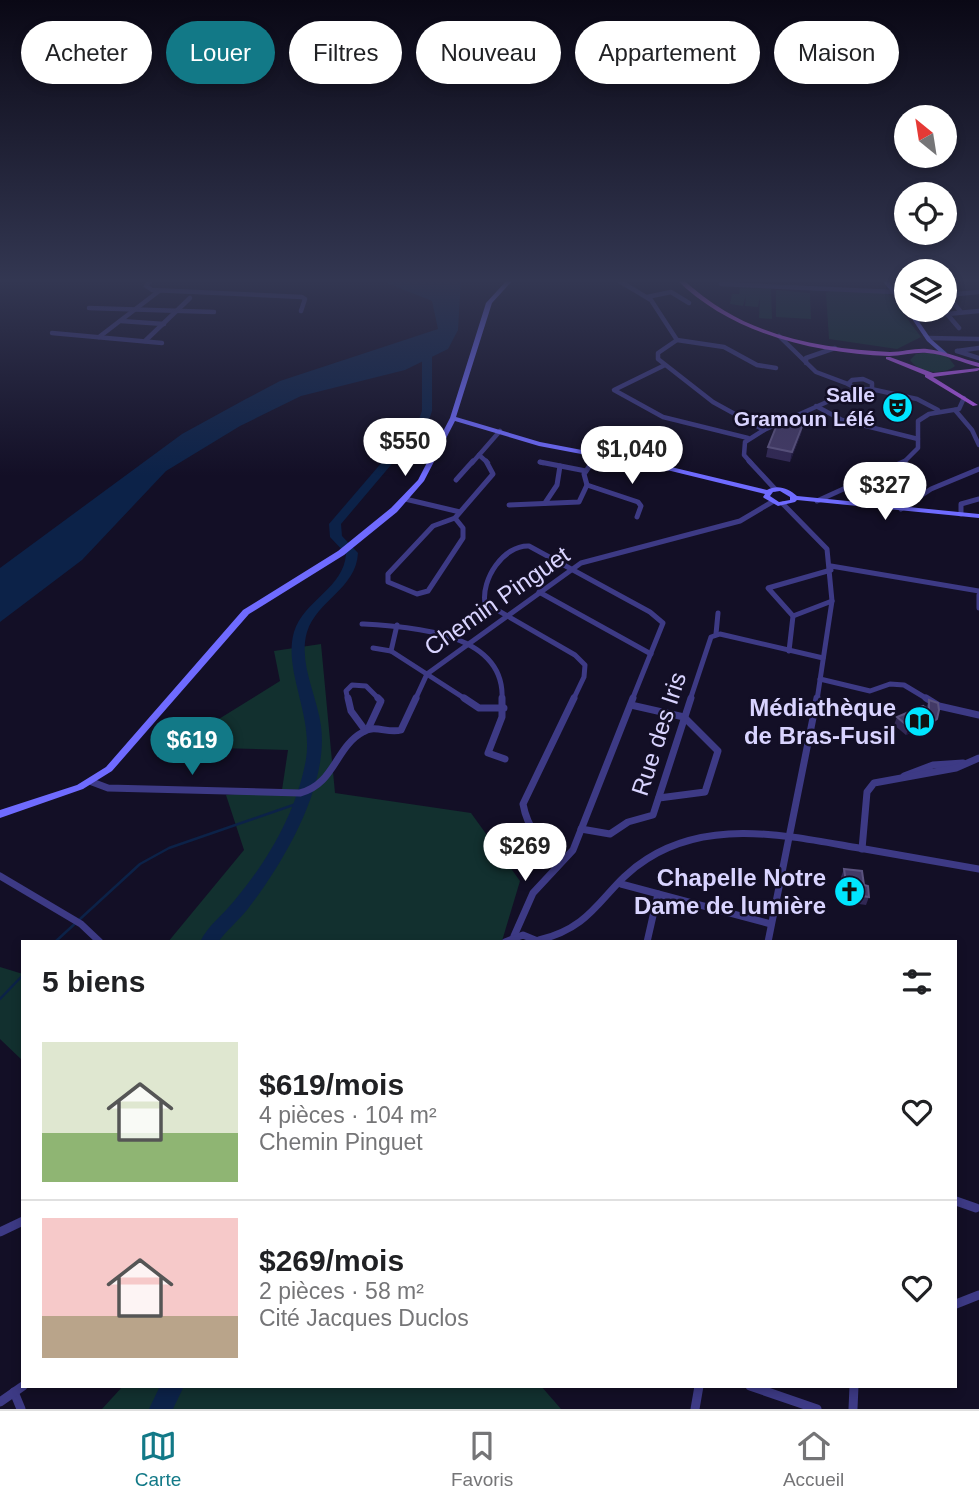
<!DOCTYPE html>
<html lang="fr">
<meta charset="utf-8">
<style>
:root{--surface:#fff;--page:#f2f2f2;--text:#202124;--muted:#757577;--line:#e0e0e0;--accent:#127987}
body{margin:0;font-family:Arial,sans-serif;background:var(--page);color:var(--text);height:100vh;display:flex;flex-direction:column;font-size:26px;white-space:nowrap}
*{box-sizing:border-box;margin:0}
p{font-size:23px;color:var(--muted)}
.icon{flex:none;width:38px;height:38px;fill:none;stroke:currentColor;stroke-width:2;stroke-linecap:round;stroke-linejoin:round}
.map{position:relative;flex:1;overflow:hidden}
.side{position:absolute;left:21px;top:940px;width:936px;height:448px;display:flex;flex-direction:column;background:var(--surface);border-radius:0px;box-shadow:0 4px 10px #0003}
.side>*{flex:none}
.hud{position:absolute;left:21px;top:21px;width:938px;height:63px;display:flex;gap:14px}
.needle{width:46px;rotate:330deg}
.buttons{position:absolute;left:894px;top:105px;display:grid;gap:14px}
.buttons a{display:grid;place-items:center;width:63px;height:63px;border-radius:50%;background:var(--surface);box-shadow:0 4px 10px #0003;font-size:35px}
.price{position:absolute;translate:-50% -60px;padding:0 16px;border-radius:24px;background:#fff;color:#222;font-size:23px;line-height:46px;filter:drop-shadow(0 2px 4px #0008)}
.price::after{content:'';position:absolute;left:50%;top:42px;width:21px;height:16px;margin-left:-10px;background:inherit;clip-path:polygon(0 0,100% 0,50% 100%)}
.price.current{background:var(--accent);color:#fff}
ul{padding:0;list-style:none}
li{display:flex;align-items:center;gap:21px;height:175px;padding:0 21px}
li+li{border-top:2px solid var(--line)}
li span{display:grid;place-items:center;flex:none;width:196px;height:140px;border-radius:0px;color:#555}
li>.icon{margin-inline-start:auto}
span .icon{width:84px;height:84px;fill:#fffc;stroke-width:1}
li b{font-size:30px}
h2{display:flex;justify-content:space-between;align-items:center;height:84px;padding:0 21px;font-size:30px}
.tag{padding:0 24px;border-radius:32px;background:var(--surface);box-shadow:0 4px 10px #0003;font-size:24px;line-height:63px}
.tag.current{background:var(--accent);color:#fff}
.tabs{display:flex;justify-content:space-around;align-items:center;height:98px;border-top:2px solid var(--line);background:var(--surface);font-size:19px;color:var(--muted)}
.tabs a{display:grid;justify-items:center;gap:4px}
.tabs .current{color:var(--accent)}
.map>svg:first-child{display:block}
</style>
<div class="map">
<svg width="979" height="1409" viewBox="0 0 979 1409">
<rect width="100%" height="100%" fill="#130f26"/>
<g fill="#12302f">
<polygon points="740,287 771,289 772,319 759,318 760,296 758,307 745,306 746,295 743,306 730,304 732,294 739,294"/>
<polygon points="776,290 810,293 811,319 776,317"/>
<polygon points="830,291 888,293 921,337 897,349 829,339 826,293"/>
<path d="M931,352l17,5 7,9c-13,10 -36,7 -45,-6l6,-6z"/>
<polygon points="321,644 335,793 471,813 520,881 502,941 168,942 244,850 226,795 282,790 288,750 218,748 214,722 280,681 274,651"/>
<polygon points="0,967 23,974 23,1061 0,1039"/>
<polygon points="123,1386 541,1386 561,1409 102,1409"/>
</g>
<polygon fill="#0c2248" points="377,279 461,279 458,330 448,349 405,370 301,396 240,426 166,471 82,560 0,622 0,568 182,434 244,400 280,381 438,329 432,301"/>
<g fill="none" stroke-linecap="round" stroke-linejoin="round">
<g stroke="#0c2248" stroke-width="2.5">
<polyline points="55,942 140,864 169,848 299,803"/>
<polyline points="0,999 23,975"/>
</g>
<g fill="#0c2248" fill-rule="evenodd">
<path d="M427,342l5,3v66l-3,9 -88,104 1,12 16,17c-2,36 -41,47 -51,79 -9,31 10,63 14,94 8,60 -38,138 -74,184 -9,11 -20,20 -29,32h-18c8,-17 23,-27 34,-41 34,-40 63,-90 72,-142 7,-45 -23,-89 -12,-127 10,-32 50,-44 52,-78l-16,-17 -1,-13 90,-105 3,-8v-66z"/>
<polygon points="160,1386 184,1386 173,1409 149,1409"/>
</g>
<g stroke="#3d3a85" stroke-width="4.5">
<polyline points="152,279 146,286 152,290 302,297 305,299 301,311"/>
<polyline points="616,279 651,300 677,340 658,353 658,359 713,402 764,430"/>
<polyline points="721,284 894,292"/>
<polyline points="647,297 671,292 689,303"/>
<polyline points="89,308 214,312"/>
<polyline points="961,312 947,295 978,292"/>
<polyline points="121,321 164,324"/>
<polyline points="959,328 947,314 979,311"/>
<polyline points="52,333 162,343"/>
<polyline points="779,336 816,372 848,384"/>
<polyline points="99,337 159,291"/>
<polyline points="928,338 979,339"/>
<polyline points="677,340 724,347 757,365 776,368"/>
<polyline points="145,341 190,298"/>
<polyline points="957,351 979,358"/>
<polyline points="957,351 979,348"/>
<polyline points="806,363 806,358 835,348"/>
<polyline points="665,365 614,390 663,417 748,438"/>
<polygon points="863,379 872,383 872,388 859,390 848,384 852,380"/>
<polyline points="871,389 917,399 938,410"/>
<polyline points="816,406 842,420 918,439"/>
<polyline points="955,410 972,430 979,445"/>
<polyline points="479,455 488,463"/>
<polyline points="540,462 543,463"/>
<polyline points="472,463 500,431"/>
<polyline points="592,463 597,455"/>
<polyline points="751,463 744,455 745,442 764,430 856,389"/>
<polyline points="903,463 918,448 918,421 929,414 959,409 964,398"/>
</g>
<g stroke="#3d3a85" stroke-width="5">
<polyline points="593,461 584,474 587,485 638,502 641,506 637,517"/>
<polyline points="749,461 775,489"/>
<polyline points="540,462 586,471"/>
<polyline points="456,480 473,461"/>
<polyline points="405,499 460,512"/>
<polyline points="817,501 905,461"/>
<polyline points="545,503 557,485 560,466"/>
<polyline points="783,504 827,549 832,601 817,700"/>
<polyline points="509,505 579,502 587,485"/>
<polyline points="901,509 931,489 979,469"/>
<polyline points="961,514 961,504 979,499"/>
<polygon points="455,518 463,528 463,538 428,591 417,594 388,582 388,574 433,526"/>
<polyline points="455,518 493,474 486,461"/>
<polyline points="831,566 979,591"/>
<polyline points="539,592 651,654"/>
<polyline points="979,595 979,608"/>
<polyline points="793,616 832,601"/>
<path d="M362,624c49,3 144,8 140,76"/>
<polyline points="716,634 718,613"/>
<polyline points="373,648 391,651 467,700"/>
<polyline points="391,651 397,625"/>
<polyline points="789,651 793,616 768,588 831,570"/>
<polyline points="820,679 870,691 890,684 904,685 929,700"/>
<polyline points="348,700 346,691 352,685 366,686 380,700"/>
<polyline points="415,700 427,674 581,563 740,521 772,502"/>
<path d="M573,700l11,-23 1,-12 -10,-10 -90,-52c-4,-23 18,-58 44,-57l121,66 13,11 -31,77"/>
<polyline points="690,700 711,637 720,634 823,658"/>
</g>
<g stroke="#3d3a85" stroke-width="7">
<polyline points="348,698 351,711 365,730"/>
<polyline points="464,698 479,708 504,708"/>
<polyline points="502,698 502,717 488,753 505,759"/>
<polyline points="926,698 939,706 979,715"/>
<polyline points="631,705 684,717 718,751 705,792 659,798"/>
<polyline points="368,729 381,701 378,698"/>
<polyline points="904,776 933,765 963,763"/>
<path d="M92,782l16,6 192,5c35,-9 35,-46 63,-61 12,-8 25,2 38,-2l15,-32"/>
<polyline points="581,829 610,834 628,822 653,815 691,698"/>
<polyline points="862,849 867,792 874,783 956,768 979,758"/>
<path d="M562,856c-21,-8 -35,-30 -39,-52l51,-106"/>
<polyline points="0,876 81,924 100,942"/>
<polyline points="621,884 771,924"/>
<polyline points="514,936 533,893 573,850 633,698"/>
<path d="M539,940c59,-14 63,-53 108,-81 64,-41 142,-23 212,-11 40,7 80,14 120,21"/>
<polyline points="505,942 523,935 540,942"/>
<polyline points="647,942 658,894"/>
<polyline points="768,942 817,698"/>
</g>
<g stroke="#3d3a85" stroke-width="9">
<polyline points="956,1201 976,1208"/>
<polyline points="0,1232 23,1221"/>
<polyline points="956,1304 979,1295"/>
<polyline points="750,1386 817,1409"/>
<polyline points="14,1392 21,1409"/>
<polyline points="0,1402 23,1386"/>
<polyline points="695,1409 699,1386"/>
<polyline points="853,1409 854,1386"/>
</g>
<g fill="#6f6bff" fill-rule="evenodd">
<path d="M508,279h6l-22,24 -36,114 84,25 131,25 96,23c11,-6 22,-1 30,6l182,18v4l-182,-18 -2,2 -17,4 -14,-8 -1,-1 2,-3 -94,-23 -132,-25 -84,-25 -31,60 -27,31 -53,43 -95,59 -137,157 -29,18 -83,29v-8l77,-25 29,-18 137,-157 95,-59 53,-43 27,-28 32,-62 36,-115zM780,491l10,6v3l-11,2 -9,-6 3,-4z"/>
<polygon points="881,279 887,279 906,305 906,310 911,310 931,339 947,353 947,355 943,355 927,341 906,310"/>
</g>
<g fill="#c25bff" fill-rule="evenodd">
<path d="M676,279h6c14,12 28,23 43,32 48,29 110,39 165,41 13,0 25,-4 37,-3 18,2 35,10 52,14v4c-17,-4 -34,-13 -52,-14 -13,-1 -25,3 -38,3 -75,-3 -158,-22 -213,-77z"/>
<polygon points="886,357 890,357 933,373 979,368 979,370 977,371 933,377 978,405 973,406 925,377 925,375 886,359"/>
</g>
</g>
<g fill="#312854">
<polygon points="803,424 801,434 790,462 766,457 768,447 782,428"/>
<polygon points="929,700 934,727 927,732 922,728 906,735 894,725 897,717 926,708"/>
<polygon points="844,869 864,885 869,897 866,905 838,901 837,890 840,882 842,882 841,877"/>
</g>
<g fill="#1d163a">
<polygon points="803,424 801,434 790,462 792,452"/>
<polygon points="937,719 934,727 927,732 930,724"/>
<polygon points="925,720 922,728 906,735 909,727"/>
</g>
<g fill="#433a66" stroke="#5a527e" stroke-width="2">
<polygon points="785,421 803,424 792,452 768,447 776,427 782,428"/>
<polygon points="929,700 938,703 939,710 937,719 930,724 925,720 909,727 897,717 923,706 929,710"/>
<polygon points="844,869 862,871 864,885 868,886 869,897 841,893 840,882 846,882"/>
</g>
<linearGradient id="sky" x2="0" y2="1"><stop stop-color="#0a0815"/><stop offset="0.59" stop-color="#333752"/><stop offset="1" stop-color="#333752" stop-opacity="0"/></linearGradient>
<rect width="979" height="476" fill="url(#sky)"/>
<defs>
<symbol id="theatre-disc" viewBox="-11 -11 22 22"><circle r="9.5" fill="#00e5ff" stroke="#130f26"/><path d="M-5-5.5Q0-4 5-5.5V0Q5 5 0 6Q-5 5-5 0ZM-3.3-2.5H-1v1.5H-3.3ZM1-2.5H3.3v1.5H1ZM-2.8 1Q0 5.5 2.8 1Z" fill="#111"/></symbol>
<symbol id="library-disc" viewBox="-11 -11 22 22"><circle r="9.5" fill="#00e5ff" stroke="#130f26"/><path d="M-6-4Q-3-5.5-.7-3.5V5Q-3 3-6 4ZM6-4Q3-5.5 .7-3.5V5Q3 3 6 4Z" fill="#111"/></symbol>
<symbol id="church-disc" viewBox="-11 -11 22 22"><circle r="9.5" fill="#00e5ff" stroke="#130f26"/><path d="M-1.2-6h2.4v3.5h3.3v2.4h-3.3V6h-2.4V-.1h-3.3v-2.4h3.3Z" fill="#111"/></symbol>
</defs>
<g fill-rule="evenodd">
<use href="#theatre-disc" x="880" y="390" width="35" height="35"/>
<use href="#library-disc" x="902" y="704" width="35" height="35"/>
<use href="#church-disc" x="832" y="874" width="35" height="35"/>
</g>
<g text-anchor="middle" stroke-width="5" stroke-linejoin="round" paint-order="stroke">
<g font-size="21" font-weight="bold" fill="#d9d4ff" stroke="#130f26" text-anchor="end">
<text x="875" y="402">Salle<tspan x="875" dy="24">Gramoun Lélé</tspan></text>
</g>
<g font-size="24" fill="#d9d4ff" stroke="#130f26">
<text transform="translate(497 601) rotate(-35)" y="8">Chemin Pinguet</text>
<text transform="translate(659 734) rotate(-72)" y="8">Rue des Iris</text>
</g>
<g font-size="24" font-weight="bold" fill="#d9d4ff" stroke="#130f26" text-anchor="end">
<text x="896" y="716">Médiathèque<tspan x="896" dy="28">de Bras-Fusil</tspan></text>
<text x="826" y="886">Chapelle Notre<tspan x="826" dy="28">Dame de lumière</tspan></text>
</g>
</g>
</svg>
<div class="buttons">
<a><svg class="needle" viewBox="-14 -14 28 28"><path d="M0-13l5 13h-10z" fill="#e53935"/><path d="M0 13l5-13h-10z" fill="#757577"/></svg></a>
<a><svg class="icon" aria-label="locate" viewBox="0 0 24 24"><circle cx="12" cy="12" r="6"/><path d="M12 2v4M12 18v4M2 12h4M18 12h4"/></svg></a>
<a><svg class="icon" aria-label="layers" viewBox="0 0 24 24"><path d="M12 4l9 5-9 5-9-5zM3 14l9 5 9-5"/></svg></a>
</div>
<b class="price" style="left:405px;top:478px">$550</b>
<b class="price" style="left:632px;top:486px">$1,040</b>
<b class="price" style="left:885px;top:522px">$327</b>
<b class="price current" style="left:192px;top:777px">$619</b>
<b class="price" style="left:525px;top:883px">$269</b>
<div class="hud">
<a class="tag">Acheter</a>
<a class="tag current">Louer</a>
<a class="tag">Filtres</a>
<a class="tag">Nouveau</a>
<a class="tag">Appartement</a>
<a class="tag">Maison</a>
</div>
<section class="side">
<h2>5 biens<svg class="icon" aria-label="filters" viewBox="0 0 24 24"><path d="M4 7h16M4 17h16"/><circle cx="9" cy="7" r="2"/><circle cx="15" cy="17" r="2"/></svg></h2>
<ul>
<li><span style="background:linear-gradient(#dfe7d0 65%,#8fb573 0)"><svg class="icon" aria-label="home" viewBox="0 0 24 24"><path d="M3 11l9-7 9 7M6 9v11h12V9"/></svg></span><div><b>$619/mois</b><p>4 pièces · 104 m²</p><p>Chemin Pinguet</p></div><svg class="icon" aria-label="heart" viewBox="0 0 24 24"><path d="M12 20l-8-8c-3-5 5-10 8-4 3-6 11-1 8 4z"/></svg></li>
<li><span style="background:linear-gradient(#f6c9c9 70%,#b9a48a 0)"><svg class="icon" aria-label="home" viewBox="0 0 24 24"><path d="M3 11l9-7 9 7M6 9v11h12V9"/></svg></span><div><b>$269/mois</b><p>2 pièces · 58 m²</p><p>Cité Jacques Duclos</p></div><svg class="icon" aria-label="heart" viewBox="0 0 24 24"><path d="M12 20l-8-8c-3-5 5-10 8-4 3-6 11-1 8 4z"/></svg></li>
</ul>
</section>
</div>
<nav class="tabs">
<a class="current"><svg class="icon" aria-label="map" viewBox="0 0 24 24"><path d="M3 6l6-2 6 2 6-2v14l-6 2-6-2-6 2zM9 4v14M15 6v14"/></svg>Carte</a>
<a><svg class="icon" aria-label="saved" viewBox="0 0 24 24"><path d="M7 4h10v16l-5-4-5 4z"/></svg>Favoris</a>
<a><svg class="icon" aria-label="home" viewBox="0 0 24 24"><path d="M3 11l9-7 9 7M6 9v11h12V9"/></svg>Accueil</a>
</nav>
